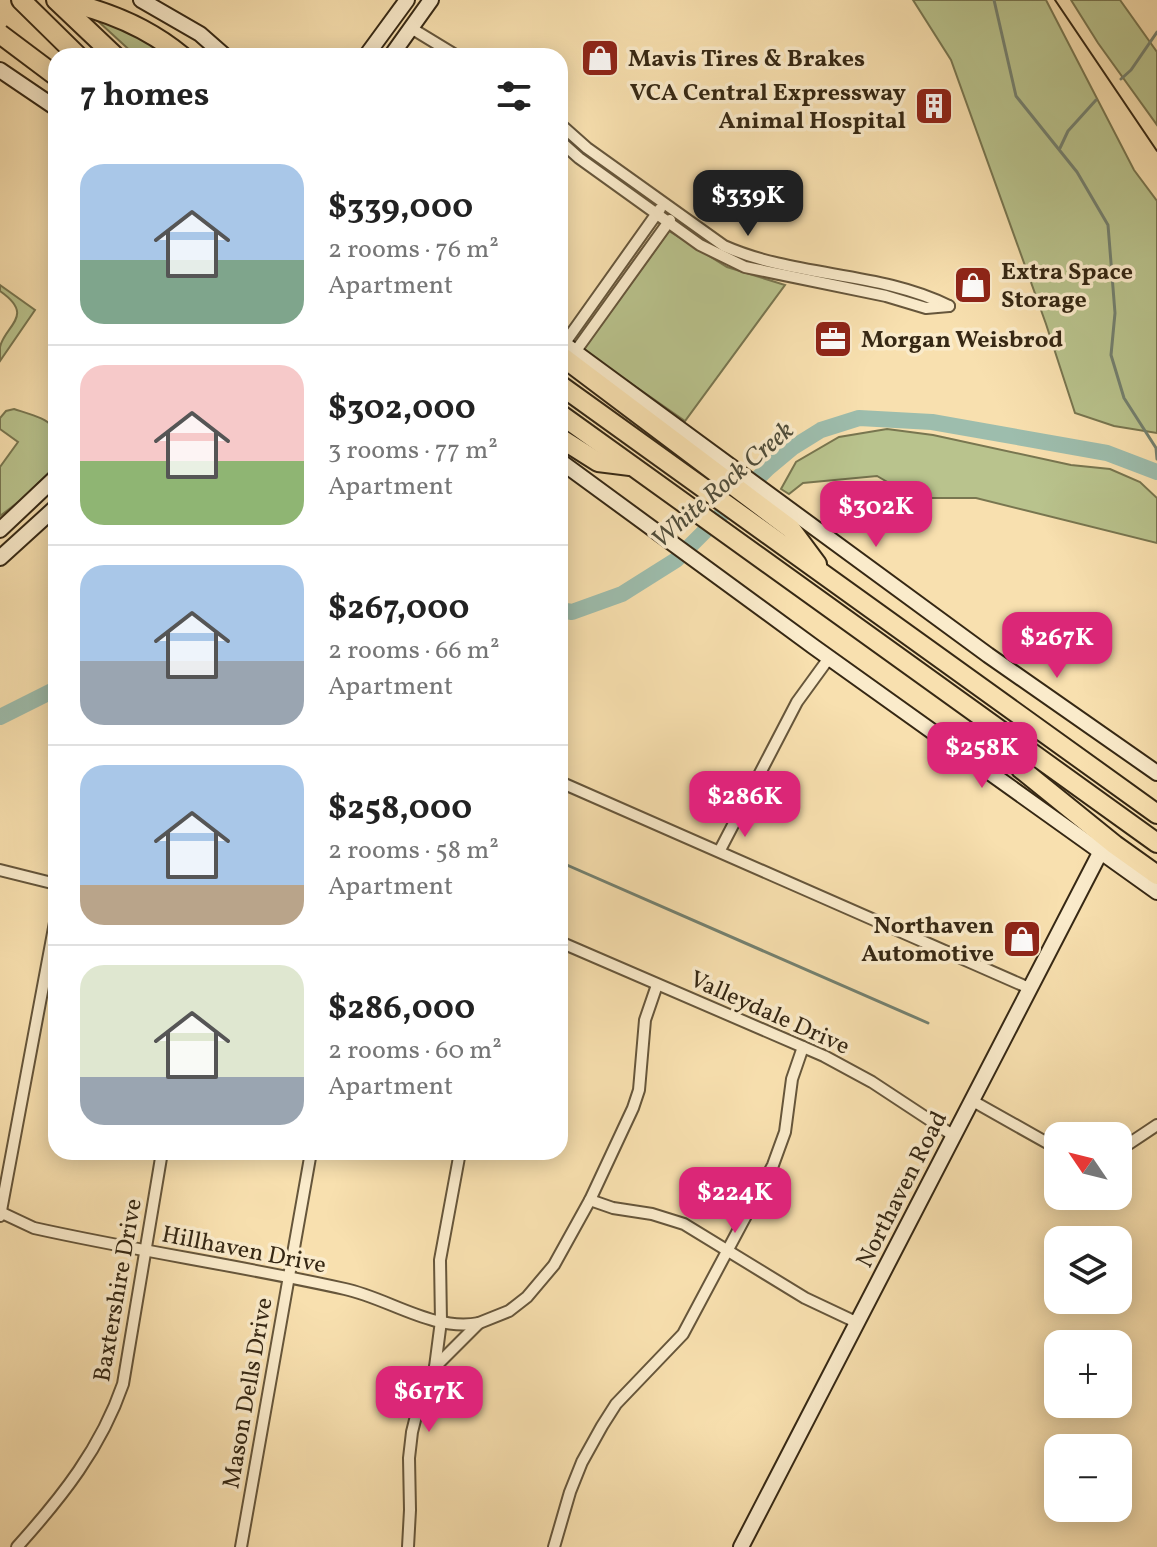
<!DOCTYPE html>
<meta charset="utf-8">
<style>
:root{--surface:#fff;--page:#f6f6f6;--text:#222;--muted:#767676;--line:#e0e0e0;--accent:#db2777}
body{margin:0;font-family:Vollkorn,serif;background:var(--page);color:var(--text);height:100vh;display:flex;flex-direction:column;font-size:30px;white-space:nowrap}
*{box-sizing:border-box;margin:0}
p{font-size:26px;color:var(--muted)}
.icon{flex:none;width:44px;height:44px;fill:none;stroke:currentColor;stroke-width:2;stroke-linecap:round;stroke-linejoin:round}
.map{position:relative;flex:1;overflow:hidden}
.sheet{position:absolute;left:48px;top:48px;width:520px;height:1112px;display:flex;flex-direction:column;background:var(--surface);border-radius:24px;box-shadow:0 4px 20px #0003}
.sheet>*{flex:none}
.needle{width:52px;rotate:305deg}
.tools{position:absolute;left:1044px;top:1122px;display:grid;gap:16px}
.tools a{display:grid;place-items:center;width:88px;height:88px;border-radius:16px;background:var(--surface);box-shadow:0 4px 20px #0003;font-size:40px}
.price{position:absolute;translate:-50% -68px;padding:0 18px;border-radius:16px;background:var(--accent);color:#fff;font-size:26px;line-height:52px;filter:drop-shadow(0 2px 4px #0008)}
.price::after{content:'';position:absolute;left:50%;top:48px;width:24px;height:18px;margin-left:-12px;background:inherit;clip-path:polygon(0 0,100% 0,50% 100%)}
.price.active{background:#222;color:#fff}
ul{padding:0;list-style:none}
li{display:flex;align-items:center;gap:24px;height:200px;padding:0 32px}
li+li{border-top:2px solid var(--line)}
li span{display:grid;place-items:center;flex:none;width:224px;height:160px;border-radius:24px;color:#555}
li>.icon{margin-inline-start:auto}
span .icon{width:96px;height:96px;fill:#fffc;stroke-width:1}
li b{font-size:34px}
h2{display:flex;justify-content:space-between;align-items:center;height:96px;padding:0 32px;font-size:34px}
.map>svg:first-child{display:block}
</style>
<div class="map">
<svg width="1157" height="1547" viewBox="0 0 1157 1547">
<rect width="100%" height="100%" fill="#f8e0af"/>
<filter id="stains"><feTurbulence type="fractalNoise" baseFrequency=".0025" numOctaves="4"/><feColorMatrix values="0 0 0 0 .2 0 0 0 0 .09 0 0 0 0 .02 0 0 0 .5 -.17"/></filter>
<radialGradient id="worn" r=".72"><stop offset=".6" stop-color="#630" stop-opacity="0"/><stop offset="1" stop-color="#630" stop-opacity=".3"/></radialGradient>
<g fill="#b9c38d" stroke="#787650" stroke-width="2">
<polygon points="913,0 1046,0 1134,170 1157,201 1157,433 1114,426 1075,413 1046,324 951,60"/>
<polygon points="1071,0 1120,0 1157,52 1157,125 1098,43"/>
<polygon points="88,12 127,26 175,56 136,56"/>
<polygon points="669,231 727,267 785,285 685,421 583,350"/>
<path d="M0,285l35,25 -35,51c0,-5 0,-10 0,-14 5,-22 36,-31 0,-56z"/>
<path d="M14,409c43,14 42,11 42,57l-35,34 -21,16v-49l18,-25 -18,-13v-11l6,-7z"/>
<polygon points="887,429 933,435 1071,465 1110,469 1140,482 1157,498 1157,543 976,498 915,498 877,476 803,483 789,494 781,489 796,462 839,437"/>
</g>
<g fill="none" stroke-linecap="round" stroke-linejoin="round">
<g stroke="#748170" stroke-width="3">
<polyline points="994,0 1016,96 1077,172 1108,225 1115,313 1111,355 1124,398 1156,448 1157,459"/>
<polyline points="1121,79 1131,70 1157,32"/>
<polyline points="1060,148 1068,131 1096,100"/>
<polyline points="560,862 928,1023"/>
</g>
<g stroke="#9dbdad" stroke-width="16">
<polyline points="560,610 572,612 622,594 676,560 768,468 792,448 821,430 859,418 932,422 1107,453 1157,472"/>
<polyline points="0,717 56,689"/>
</g>
<defs>
<g id="street">
<polyline points="411,28 457,56"/>
<path d="M560,124l27,24 137,98c72,32 155,25 225,60"/>
<polyline points="560,141 579,158 700,245 745,267 886,296 926,308 949,306"/>
<polyline points="564,344 660,209"/>
<polyline points="575,352 670,220"/>
<polyline points="560,782 1029,988"/>
<polyline points="720,850 797,702 829,658"/>
<polyline points="0,870 56,884"/>
<polyline points="560,942 824,1056 872,1082 954,1136"/>
<polyline points="971,1100 1058,1149"/>
<polyline points="1118,1151 1157,1125"/>
<polyline points="590,1200 613,1208 652,1214 684,1224 805,1298 858,1323"/>
<path d="M0,1212l34,16c103,23 208,38 311,61 43,9 88,43 134,34"/>
<polyline points="0,1216 56,917"/>
<polyline points="435,1367 479,1323 509,1311 527,1297 554,1265 590,1200 633,1108 639,1090 645,1020 657,985"/>
<path d="M17,1547c45,-50 84,-99 106,-163l39,-232"/>
<polyline points="241,1547 311,1152"/>
<polyline points="408,1547 410,1510 409,1458 412,1432 419,1404 435,1367 441,1321 440,1260 460,1152"/>
<polyline points="554,1547 570,1492 582,1462 602,1426 616,1404 683,1334 773,1165 785,1132 792,1079 803,1047"/>
</g>
<g id="secondary">
<polyline points="141,0 200,34 225,56"/>
<polyline points="366,56 407,0"/>
<polyline points="391,56 431,0"/>
<polyline points="0,70 56,108"/>
<polyline points="560,341 988,655 1157,773"/>
<polyline points="560,461 814,647 1157,892"/>
<polyline points="0,530 56,477"/>
<polyline points="0,558 56,507"/>
<polyline points="741,1547 1101,851"/>
</g>
<g id="highway">
<polyline points="21,0 78,56"/>
<polyline points="56,0 115,56"/>
<path d="M57,0c45,9 89,26 125,56"/>
<polyline points="560,355 791,529 817,564"/>
<polyline points="560,385 1157,814"/>
<polyline points="560,414 1157,843"/>
<polyline points="560,438 598,462 630,466"/>
<polyline points="999,735 1021,769 1115,845 1157,875"/>
</g>
</defs>
<use href="#street" stroke="#66563b" stroke-width="14"/>
<use href="#secondary" stroke="#362814" stroke-width="18"/>
<use href="#highway" stroke="#362814" stroke-width="22"/>
<use href="#street" stroke="#faebcb" stroke-width="10"/>
<use href="#secondary" stroke="#faebcb" stroke-width="14"/>
<use href="#highway" stroke="#f8e0af" stroke-width="18"/>
<polyline stroke="#362814" stroke-width="2" points="1055,0 1157,151"/>
<defs>
<polyline id="highway-bridge" points="0,34 56,76"/>
</defs>
<use href="#highway-bridge" stroke="#362814" stroke-width="22" stroke-linecap="butt"/>
<use href="#highway-bridge" stroke="#f8e0af" stroke-width="18"/>
</g>
<defs>
<symbol id="shop-square" viewBox="-11 -11 22 22"><rect x="-9" y="-9" width="18" height="18" rx="4" fill="#8f2418" stroke="#faebcb"/><path d="M-5-2.5h2.3a2.7 3.5 0 0 1 5.4 0H5L5.5 6h-11ZM-1.5-2.5h3a1.5 2.3 0 0 0-3 0Z" fill="#fff"/></symbol>
<symbol id="building-square" viewBox="-11 -11 22 22"><rect x="-9" y="-9" width="18" height="18" rx="4" fill="#8f2418" stroke="#faebcb"/><path d="M-4-6H4V6H1V3H-1V6H-4ZM-2.5-4.3h1.7v1.8h-1.7ZM.8-4.3h1.7v1.8H.8ZM-2.5-1h1.7V.8h-1.7ZM.8-1h1.7V.8H.8Z" fill="#fff"/></symbol>
<symbol id="office-square" viewBox="-11 -11 22 22"><rect x="-9" y="-9" width="18" height="18" rx="4" fill="#8f2418" stroke="#faebcb"/><path d="M-6-3h4V-5.5h4V-3h4V5H-6ZM-1-4.5V-3h2v-1.5ZM-6 0V1H6V0Z" fill="#fff"/></symbol>
</defs>
<g fill-rule="evenodd">
<use href="#shop-square" x="578" y="36" width="44" height="44"/>
<use href="#building-square" x="912" y="84" width="44" height="44"/>
<use href="#shop-square" x="951" y="263" width="44" height="44"/>
<use href="#office-square" x="811" y="317" width="44" height="44"/>
<use href="#shop-square" x="1000" y="917" width="44" height="44"/>
</g>
<g text-anchor="middle" stroke-width="7" stroke-linejoin="round" paint-order="stroke">
<g font-size="24" font-weight="bold" fill="#362814" stroke="#faebcb" text-anchor="start">
<text x="628" y="66">Mavis Tires &amp; Brakes</text>
<text x="906" y="100" text-anchor="end">VCA Central Expressway<tspan x="906" dy="28">Animal Hospital</tspan></text>
<text x="1001" y="279">Extra Space<tspan x="1001" dy="28">Storage</tspan></text>
<text x="861" y="347">Morgan Weisbrod</text>
<text x="994" y="933" text-anchor="end">Northaven<tspan x="994" dy="28">Automotive</tspan></text>
</g>
<g font-size="24" fill="#362814" stroke="#faebcb">
<text transform="translate(770 1012) rotate(24)" y="8">Valleydale Drive</text>
<text transform="translate(901 1189) rotate(-63)" y="8">Northaven Road</text>
<text transform="translate(244 1249) rotate(11)" y="8">Hillhaven Drive</text>
<text transform="translate(117 1290) rotate(-80)" y="8">Baxtershire Drive</text>
<text transform="translate(247 1393) rotate(-80)" y="8">Mason Dells Drive</text>
</g>
<g font-size="26" font-style="italic" fill="#504d3a" stroke="#faebcb">
<text transform="translate(722 484) rotate(-41)" y="9">White Rock Creek</text>
</g>
</g>
<rect width="100%" height="100%" filter="url(#stains)"/>
<rect width="100%" height="100%" fill="url(#worn)"/>
</svg>
<div class="tools">
<a><svg class="needle" viewBox="-14 -14 28 28"><path d="M0-13l5 13h-10z" fill="#e53935"/><path d="M0 13l5-13h-10z" fill="#767676"/></svg></a>
<a><svg class="icon" aria-label="layers" viewBox="0 0 24 24"><path d="M12 4l9 5-9 5-9-5zM3 14l9 5 9-5"/></svg></a>
<a>+</a>
<a>−</a>
</div>
<b class="price active" style="left:748px;top:238px">$339K</b>
<b class="price" style="left:876px;top:549px">$302K</b>
<b class="price" style="left:1057px;top:680px">$267K</b>
<b class="price" style="left:982px;top:790px">$258K</b>
<b class="price" style="left:745px;top:839px">$286K</b>
<b class="price" style="left:735px;top:1235px">$224K</b>
<b class="price" style="left:429px;top:1434px">$617K</b>
<section class="sheet">
<h2>7 homes<svg class="icon" aria-label="filters" viewBox="0 0 24 24"><path d="M4 7h16M4 17h16"/><circle cx="9" cy="7" r="2"/><circle cx="15" cy="17" r="2"/></svg></h2>
<ul>
<li><span style="background:linear-gradient(#a9c7e8 60%,#7fa58c 0)"><svg class="icon" aria-label="home" viewBox="0 0 24 24"><path d="M3 11l9-7 9 7M6 9v11h12V9"/></svg></span><div><b>$339,000</b><p>2 rooms · 76 m²</p><p>Apartment</p></div></li>
<li><span style="background:linear-gradient(#f6c9c9 60%,#8fb573 0)"><svg class="icon" aria-label="home" viewBox="0 0 24 24"><path d="M3 11l9-7 9 7M6 9v11h12V9"/></svg></span><div><b>$302,000</b><p>3 rooms · 77 m²</p><p>Apartment</p></div></li>
<li><span style="background:linear-gradient(#a9c7e8 60%,#9aa5b1 0)"><svg class="icon" aria-label="home" viewBox="0 0 24 24"><path d="M3 11l9-7 9 7M6 9v11h12V9"/></svg></span><div><b>$267,000</b><p>2 rooms · 66 m²</p><p>Apartment</p></div></li>
<li><span style="background:linear-gradient(#a9c7e8 75%,#b9a48a 0)"><svg class="icon" aria-label="home" viewBox="0 0 24 24"><path d="M3 11l9-7 9 7M6 9v11h12V9"/></svg></span><div><b>$258,000</b><p>2 rooms · 58 m²</p><p>Apartment</p></div></li>
<li><span style="background:linear-gradient(#dfe7d0 70%,#9aa5b1 0)"><svg class="icon" aria-label="home" viewBox="0 0 24 24"><path d="M3 11l9-7 9 7M6 9v11h12V9"/></svg></span><div><b>$286,000</b><p>2 rooms · 60 m²</p><p>Apartment</p></div></li>
</ul>
</section>
</div>
